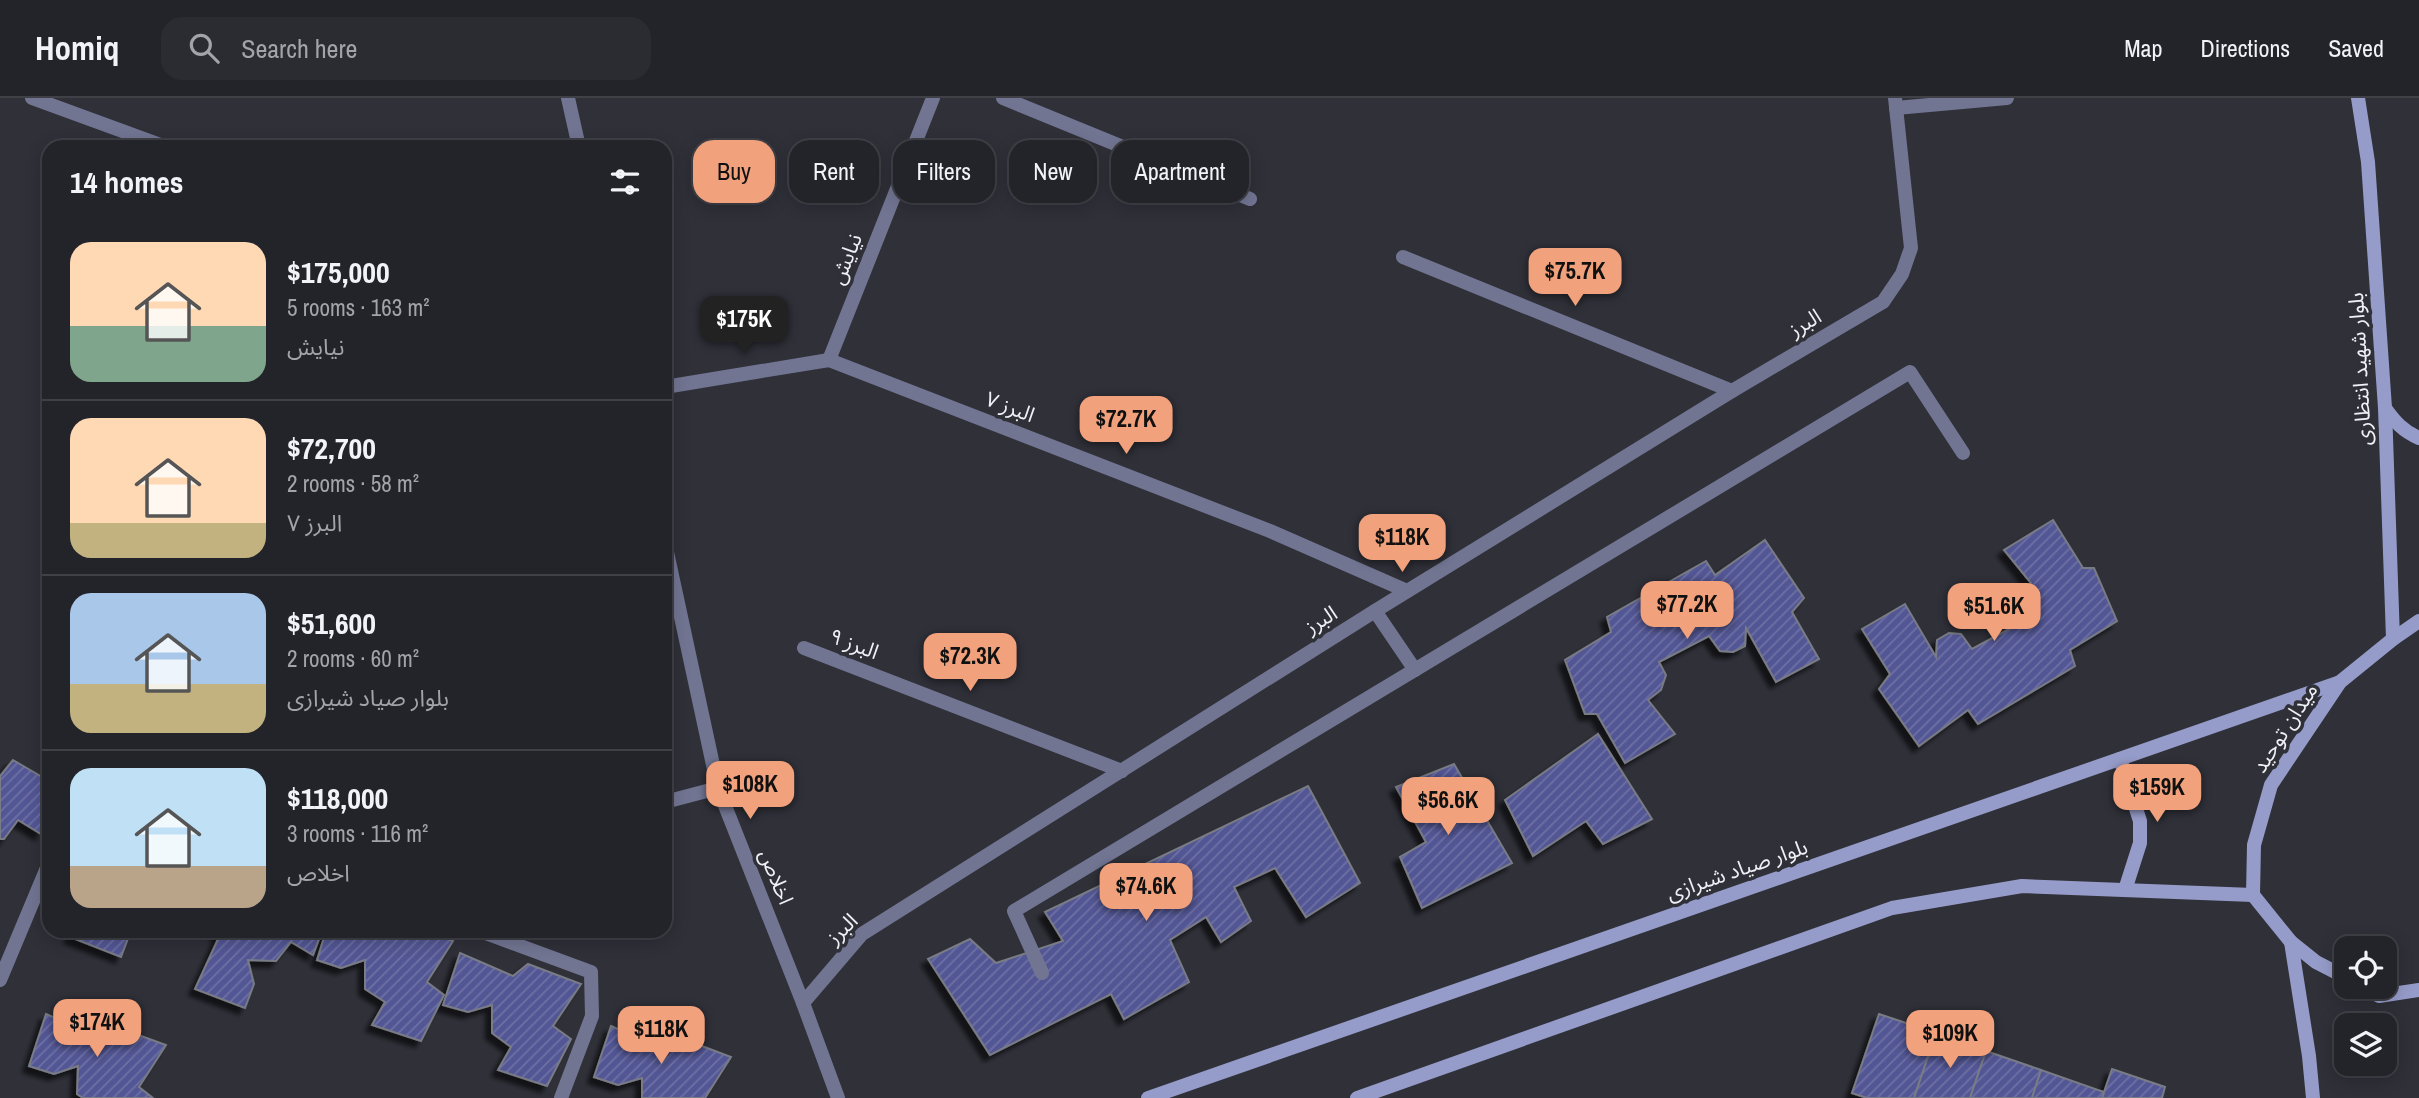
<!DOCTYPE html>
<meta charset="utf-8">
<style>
:root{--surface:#23242a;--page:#2b2c32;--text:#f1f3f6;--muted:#a3a4a8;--line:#404147;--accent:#f1a17c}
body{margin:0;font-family:"Archivo Narrow","Noto Sans Arabic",sans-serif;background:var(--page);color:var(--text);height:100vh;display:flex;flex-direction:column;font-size:26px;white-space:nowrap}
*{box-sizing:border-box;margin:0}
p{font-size:23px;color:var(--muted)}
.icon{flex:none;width:38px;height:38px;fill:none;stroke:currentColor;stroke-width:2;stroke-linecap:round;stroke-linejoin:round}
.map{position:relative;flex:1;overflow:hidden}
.drawer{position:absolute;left:42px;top:42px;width:630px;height:798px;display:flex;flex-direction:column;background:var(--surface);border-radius:21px;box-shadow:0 4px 18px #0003,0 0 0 2px var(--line)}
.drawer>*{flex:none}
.top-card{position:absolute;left:693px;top:42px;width:665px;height:63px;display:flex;gap:14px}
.fabs{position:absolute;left:2334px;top:838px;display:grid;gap:14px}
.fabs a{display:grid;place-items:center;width:63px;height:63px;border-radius:14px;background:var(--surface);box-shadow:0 4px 18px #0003,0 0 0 2px var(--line);font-size:35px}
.price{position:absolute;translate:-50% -60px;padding:0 16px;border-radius:14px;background:var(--accent);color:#111;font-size:23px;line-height:46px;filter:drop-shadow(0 2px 4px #0008)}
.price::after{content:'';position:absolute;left:50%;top:42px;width:21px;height:16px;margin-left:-10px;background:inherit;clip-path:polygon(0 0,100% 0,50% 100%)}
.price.active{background:#222;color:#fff}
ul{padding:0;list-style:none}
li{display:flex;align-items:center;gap:21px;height:175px;padding:0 28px}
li+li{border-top:2px solid var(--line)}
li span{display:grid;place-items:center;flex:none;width:196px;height:140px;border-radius:21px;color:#555}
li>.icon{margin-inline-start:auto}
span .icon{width:84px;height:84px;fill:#fffc;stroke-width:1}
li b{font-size:30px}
h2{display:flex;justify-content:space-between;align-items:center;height:84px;padding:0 28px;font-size:30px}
.tag{padding:0 24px;border-radius:21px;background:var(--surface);box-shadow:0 4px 18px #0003,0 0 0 2px var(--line);font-size:24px;line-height:63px}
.tag.active{background:var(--accent);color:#111}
header{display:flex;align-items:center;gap:42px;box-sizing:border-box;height:98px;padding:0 35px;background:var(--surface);border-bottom:2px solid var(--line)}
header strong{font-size:33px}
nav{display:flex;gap:38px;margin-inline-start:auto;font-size:24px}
.search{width:490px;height:63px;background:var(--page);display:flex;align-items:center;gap:18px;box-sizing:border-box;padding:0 24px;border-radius:21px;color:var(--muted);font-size:26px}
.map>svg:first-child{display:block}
</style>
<header>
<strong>Homiq</strong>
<div class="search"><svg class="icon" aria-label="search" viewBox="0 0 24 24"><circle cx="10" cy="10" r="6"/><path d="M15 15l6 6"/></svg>Search here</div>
<nav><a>Map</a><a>Directions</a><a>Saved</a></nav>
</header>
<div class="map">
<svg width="2419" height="1000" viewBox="0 0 2419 1000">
<defs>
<pattern id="building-hatch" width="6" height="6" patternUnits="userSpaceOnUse" patternTransform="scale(1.75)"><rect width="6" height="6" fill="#535794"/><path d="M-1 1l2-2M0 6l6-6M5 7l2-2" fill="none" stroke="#6c70a4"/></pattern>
<filter id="shadow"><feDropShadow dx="-6" dy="6" stdDeviation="2" flood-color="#0009"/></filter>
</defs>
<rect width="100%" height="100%" fill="#2f3038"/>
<g fill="url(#building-hatch)" stroke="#797b84" stroke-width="2" filter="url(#shadow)">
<polygon points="2053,422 2083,470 2094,470 2117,523 2070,552 2075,568 1978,626 1968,612 1919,648 1879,591 1890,576 1862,531 1905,506 1936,559 1937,542 1949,535 1961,536 1972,551 2022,524 2014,511 2019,495 2031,485 2004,452"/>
<polygon points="1765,442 1804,500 1792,514 1819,561 1776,584 1746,530 1745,548 1733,554 1720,553 1709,538 1659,564 1666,577 1661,592 1648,602 1675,636 1625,665 1597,616 1585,616 1565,562 1611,534 1607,519 1706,463 1715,477"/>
<polygon points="1598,636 1652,721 1603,746 1586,723 1533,758 1505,702"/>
<polygon points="13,662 49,683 49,714 41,736 18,722 4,741 0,741 0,678"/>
<polygon points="1454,666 1512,765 1422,810 1400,759 1426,744 1396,689"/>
<polygon points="1308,688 1360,785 1306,819 1275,770 1234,789 1251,823 1221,844 1206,819 1170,842 1189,884 1124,921 1111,896 990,957 928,861 970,841 996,865 1063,843 1045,814"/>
<polygon points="73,833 129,833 130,835 121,859 70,839"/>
<polygon points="215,833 322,833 313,857 291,844 276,863 248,862 254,886 245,910 195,891 219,839"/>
<polygon points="326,833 428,833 453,843 427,884 444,897 421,943 372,927 385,904 365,891 365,862 341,870 317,862"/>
<polygon points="460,855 513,878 528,866 581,886 553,928 571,941 547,988 498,972 511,949 492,935 492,907 468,914 443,907"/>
<polygon points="46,916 99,939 114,928 166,947 139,989 153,1000 83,1000 77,996 78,968 54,976 29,968"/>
<polygon points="1879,916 1936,935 1914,1000 1867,1000 1852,995"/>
<polygon points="611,928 663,951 678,939 731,959 705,1000 642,1000 642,980 618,987 594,979"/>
<polygon points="1936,935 1986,953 1970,1000 1914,1000"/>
<polygon points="1986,953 2041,972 2032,1000 1970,1000"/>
<polygon points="2112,971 2165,989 2162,1000 2102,1000"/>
<polygon points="2041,972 2104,994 2102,1000 2032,1000"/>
</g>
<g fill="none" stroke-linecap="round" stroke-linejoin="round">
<g stroke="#727592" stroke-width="14">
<polyline points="1375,513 1415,572"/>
<polyline points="480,833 591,874 592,918 561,1000"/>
<polyline points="1042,875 1014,813 1910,274 1963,355"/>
<polyline points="0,882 49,765"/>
</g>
<g stroke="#727592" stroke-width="14">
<polyline points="32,0 166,49"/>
<polyline points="568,0 579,49"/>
<polyline points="1003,0 1250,101"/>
<polyline points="1896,10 2007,0"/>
<polyline points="1403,159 1732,293"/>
<polyline points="829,262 1270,433 1407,493"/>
<polyline points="829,262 933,0"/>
<polyline points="665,289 829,262"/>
<polyline points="665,445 718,690 803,905 838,1000"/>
<polyline points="804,550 1122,673"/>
<polyline points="665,704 718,690"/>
<polyline points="803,905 862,836 1375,513 1732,293 1883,204 1902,176 1911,150 1895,0"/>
</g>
<g stroke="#969cc9" stroke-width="14">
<polyline points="2358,0 2368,64 2385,310 2393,541"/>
<path d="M2385,310c10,14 18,23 34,30"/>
<polyline points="2120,661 2140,723 2140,745 2125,792"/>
<polyline points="2291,844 2309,958 2313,1000"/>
<polyline points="2347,880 2316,864 2291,844 2253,797 2254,747 2271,687 2340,584 2393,541 2419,523"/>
<polyline points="2363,889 2379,898 2419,892"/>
<polyline points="1148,1000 2340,584"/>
<polyline points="1357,1000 1892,810 2022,788 2253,797"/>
</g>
</g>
<g text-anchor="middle" stroke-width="7" stroke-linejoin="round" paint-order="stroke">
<g font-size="21" fill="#f0f1f6" stroke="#2f3038">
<text transform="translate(846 161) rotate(-68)" y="7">نیایش</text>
<text transform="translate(1805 225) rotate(-31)" y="7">البرز</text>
<text transform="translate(2360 271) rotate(-93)" y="7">بلوار شهید انتظاری</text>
<text transform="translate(1010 309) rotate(21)" y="7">البرز ۷</text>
<text transform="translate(1321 522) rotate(-32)" y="7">البرز</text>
<text transform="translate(854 546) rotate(21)" y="7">البرز ۹</text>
<text transform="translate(2285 630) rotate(-57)" y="7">میدان توحید</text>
<text transform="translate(1737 772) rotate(-19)" y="7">بلوار صیاد شیرازی</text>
<text transform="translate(776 779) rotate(68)" y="7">اخلاص</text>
<text transform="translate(842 831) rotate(-44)" y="7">البرز</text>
</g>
</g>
</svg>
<div class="fabs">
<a><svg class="icon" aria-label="locate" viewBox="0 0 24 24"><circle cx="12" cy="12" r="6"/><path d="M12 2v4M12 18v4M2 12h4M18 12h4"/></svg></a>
<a><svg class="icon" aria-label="layers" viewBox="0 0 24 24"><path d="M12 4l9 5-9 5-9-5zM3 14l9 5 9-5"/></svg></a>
</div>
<b class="price" style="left:1575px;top:210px">$75.7K</b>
<b class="price active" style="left:744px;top:258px">$175K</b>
<b class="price" style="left:1126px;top:358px">$72.7K</b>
<b class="price" style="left:1402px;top:476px">$118K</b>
<b class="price" style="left:1687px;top:543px">$77.2K</b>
<b class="price" style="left:1994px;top:545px">$51.6K</b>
<b class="price" style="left:970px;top:595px">$72.3K</b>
<b class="price" style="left:750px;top:723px">$108K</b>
<b class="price" style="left:2157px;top:726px">$159K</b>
<b class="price" style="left:1448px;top:739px">$56.6K</b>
<b class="price" style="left:1146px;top:825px">$74.6K</b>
<b class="price" style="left:97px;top:961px">$174K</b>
<b class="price" style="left:661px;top:968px">$118K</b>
<b class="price" style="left:1950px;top:972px">$109K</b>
<div class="top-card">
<a class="tag active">Buy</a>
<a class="tag">Rent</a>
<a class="tag">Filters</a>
<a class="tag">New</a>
<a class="tag">Apartment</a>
</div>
<section class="drawer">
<h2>14 homes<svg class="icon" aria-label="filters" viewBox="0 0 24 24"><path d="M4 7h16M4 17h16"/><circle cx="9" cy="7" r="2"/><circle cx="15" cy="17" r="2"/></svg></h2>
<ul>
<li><span style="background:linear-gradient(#ffd9b3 60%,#7fa58c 0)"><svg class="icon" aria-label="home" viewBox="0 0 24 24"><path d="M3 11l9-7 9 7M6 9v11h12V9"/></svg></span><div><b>$175,000</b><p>5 rooms · 163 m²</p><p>نیایش</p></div></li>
<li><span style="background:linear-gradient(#ffd9b3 75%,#c2b280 0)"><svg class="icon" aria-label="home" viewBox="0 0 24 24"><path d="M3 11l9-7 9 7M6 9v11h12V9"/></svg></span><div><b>$72,700</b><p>2 rooms · 58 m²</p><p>البرز ۷</p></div></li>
<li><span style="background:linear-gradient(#a9c7e8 65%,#c2b280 0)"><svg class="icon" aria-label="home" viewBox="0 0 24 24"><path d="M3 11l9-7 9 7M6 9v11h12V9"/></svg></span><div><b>$51,600</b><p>2 rooms · 60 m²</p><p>بلوار صیاد شیرازی</p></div></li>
<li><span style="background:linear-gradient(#bfe0f5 70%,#b9a48a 0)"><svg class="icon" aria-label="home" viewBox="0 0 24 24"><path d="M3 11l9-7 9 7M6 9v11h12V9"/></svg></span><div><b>$118,000</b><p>3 rooms · 116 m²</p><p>اخلاص</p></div></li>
</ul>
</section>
</div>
